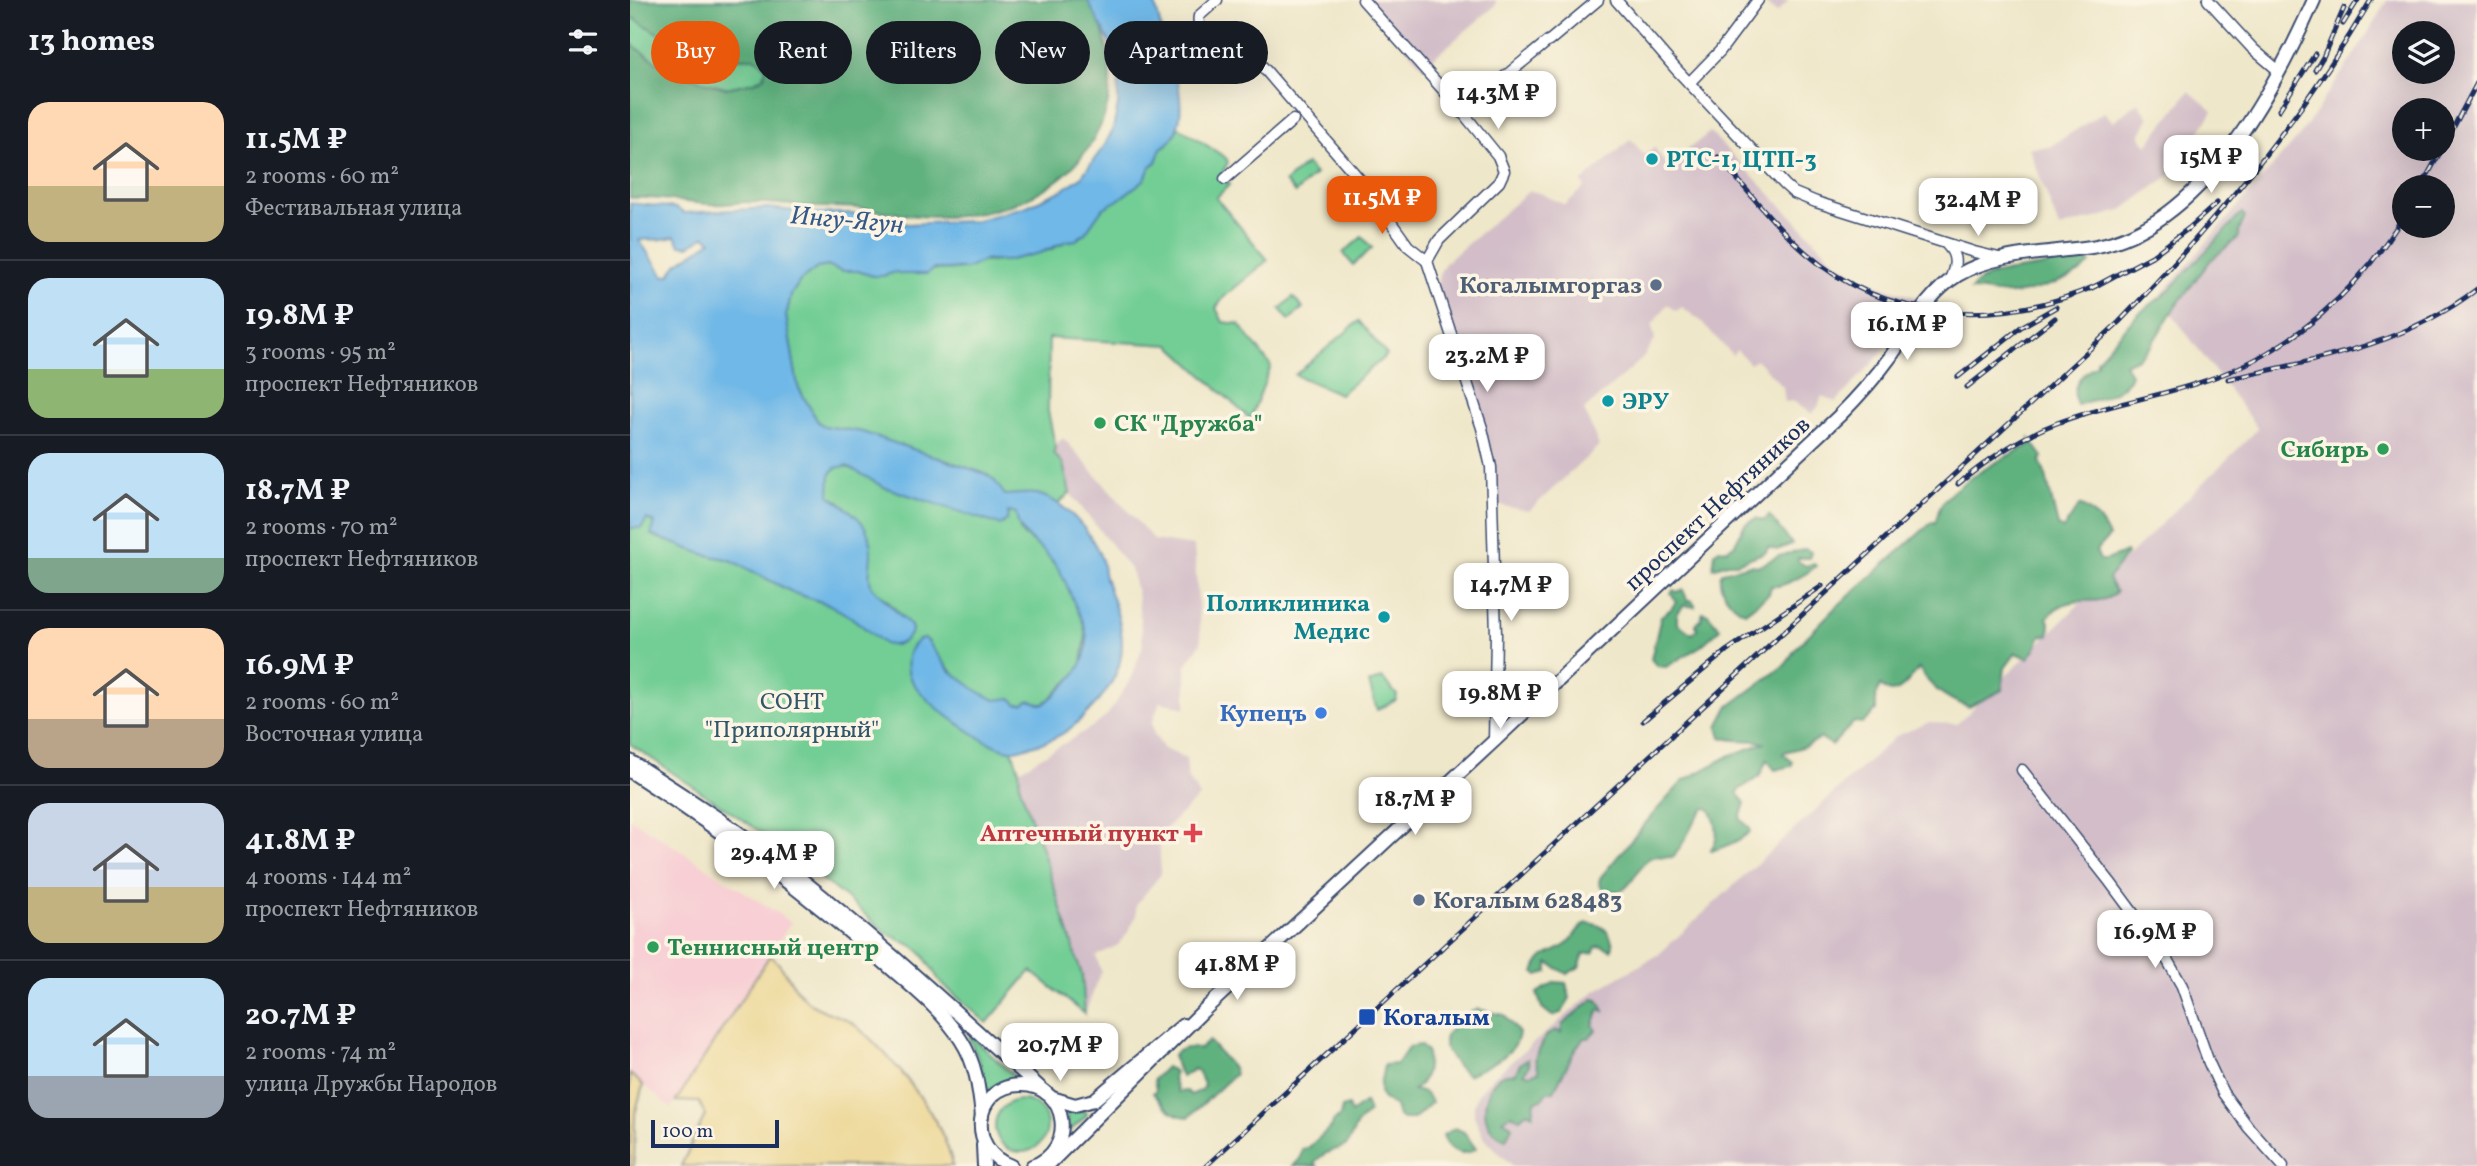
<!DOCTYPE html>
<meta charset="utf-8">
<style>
:root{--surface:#171b24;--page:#242831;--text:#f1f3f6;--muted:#9ea1a6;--line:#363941;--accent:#ea580c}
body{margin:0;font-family:Vollkorn,serif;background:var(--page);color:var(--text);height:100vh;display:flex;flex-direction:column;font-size:26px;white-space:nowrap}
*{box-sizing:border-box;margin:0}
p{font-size:23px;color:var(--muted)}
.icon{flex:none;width:38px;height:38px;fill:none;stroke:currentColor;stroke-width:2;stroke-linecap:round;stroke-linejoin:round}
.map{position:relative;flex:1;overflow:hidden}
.side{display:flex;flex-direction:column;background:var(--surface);width:630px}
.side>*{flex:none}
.hud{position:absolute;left:21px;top:21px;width:665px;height:63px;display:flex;gap:14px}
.buttons{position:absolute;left:1762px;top:21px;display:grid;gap:14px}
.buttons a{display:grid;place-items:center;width:63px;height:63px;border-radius:50%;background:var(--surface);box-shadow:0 7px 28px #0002;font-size:35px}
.scale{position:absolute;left:21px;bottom:18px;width:128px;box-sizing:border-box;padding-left:7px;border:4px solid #1b2f5e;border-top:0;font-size:19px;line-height:24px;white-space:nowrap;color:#1b2f5e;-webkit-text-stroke:5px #fcf5e5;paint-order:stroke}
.price{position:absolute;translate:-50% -60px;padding:0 16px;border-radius:14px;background:#fff;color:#222;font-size:23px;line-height:46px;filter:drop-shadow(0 2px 4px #0008)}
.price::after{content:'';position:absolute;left:50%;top:42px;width:21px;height:16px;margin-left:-10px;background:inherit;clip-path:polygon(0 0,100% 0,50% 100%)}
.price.on{background:var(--accent);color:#fff}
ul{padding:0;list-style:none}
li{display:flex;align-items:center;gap:21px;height:175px;padding:0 28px}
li+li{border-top:2px solid var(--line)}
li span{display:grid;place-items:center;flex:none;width:196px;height:140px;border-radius:21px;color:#555}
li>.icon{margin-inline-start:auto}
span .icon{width:84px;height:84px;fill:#fffc;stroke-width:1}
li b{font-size:30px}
h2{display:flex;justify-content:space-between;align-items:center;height:84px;padding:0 28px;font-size:30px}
.pill{padding:0 24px;border-radius:32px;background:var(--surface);box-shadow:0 7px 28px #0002;font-size:24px;line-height:63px}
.pill.on{background:var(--accent);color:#fff}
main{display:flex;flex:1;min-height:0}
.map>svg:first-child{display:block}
</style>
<main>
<section class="side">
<h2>13 homes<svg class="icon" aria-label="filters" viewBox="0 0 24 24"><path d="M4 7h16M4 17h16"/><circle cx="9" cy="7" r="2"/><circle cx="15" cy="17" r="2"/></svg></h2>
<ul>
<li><span style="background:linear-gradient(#ffd9b3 60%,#c2b280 0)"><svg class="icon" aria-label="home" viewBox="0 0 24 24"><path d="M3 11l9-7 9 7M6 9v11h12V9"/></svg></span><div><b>11.5M ₽</b><p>2 rooms · 60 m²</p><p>Фестивальная улица</p></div></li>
<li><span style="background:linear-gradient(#bfe0f5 65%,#8fb573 0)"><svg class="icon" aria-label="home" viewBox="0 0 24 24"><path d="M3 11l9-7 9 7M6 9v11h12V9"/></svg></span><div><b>19.8M ₽</b><p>3 rooms · 95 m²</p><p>проспект Нефтяников</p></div></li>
<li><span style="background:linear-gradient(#bfe0f5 75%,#7fa58c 0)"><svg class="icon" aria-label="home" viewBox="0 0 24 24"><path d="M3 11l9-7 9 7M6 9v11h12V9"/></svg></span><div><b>18.7M ₽</b><p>2 rooms · 70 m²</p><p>проспект Нефтяников</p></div></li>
<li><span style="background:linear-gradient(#ffd9b3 65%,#b9a48a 0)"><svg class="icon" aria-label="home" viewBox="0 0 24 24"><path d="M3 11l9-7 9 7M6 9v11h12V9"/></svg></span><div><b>16.9M ₽</b><p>2 rooms · 60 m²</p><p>Восточная улица</p></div></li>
<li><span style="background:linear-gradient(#c9d6e8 60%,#c2b280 0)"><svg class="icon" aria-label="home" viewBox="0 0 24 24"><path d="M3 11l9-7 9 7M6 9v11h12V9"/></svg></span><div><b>41.8M ₽</b><p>4 rooms · 144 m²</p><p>проспект Нефтяников</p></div></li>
<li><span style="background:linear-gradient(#bfe0f5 70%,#9aa5b1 0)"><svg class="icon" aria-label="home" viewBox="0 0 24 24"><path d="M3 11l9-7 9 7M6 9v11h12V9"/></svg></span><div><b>20.7M ₽</b><p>2 rooms · 74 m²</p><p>улица Дружбы Народов</p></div></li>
</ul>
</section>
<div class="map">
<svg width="1847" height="1166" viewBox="0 0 1847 1166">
<rect width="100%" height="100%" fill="#fcf5e5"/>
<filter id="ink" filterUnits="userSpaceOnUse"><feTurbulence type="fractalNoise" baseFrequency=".0143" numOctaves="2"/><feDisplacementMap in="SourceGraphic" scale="14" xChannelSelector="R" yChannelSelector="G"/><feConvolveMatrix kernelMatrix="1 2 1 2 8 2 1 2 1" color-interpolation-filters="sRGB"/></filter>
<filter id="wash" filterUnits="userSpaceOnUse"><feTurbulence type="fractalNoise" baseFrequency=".00686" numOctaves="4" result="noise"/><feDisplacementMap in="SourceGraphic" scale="28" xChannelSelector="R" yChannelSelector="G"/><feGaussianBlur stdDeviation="1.57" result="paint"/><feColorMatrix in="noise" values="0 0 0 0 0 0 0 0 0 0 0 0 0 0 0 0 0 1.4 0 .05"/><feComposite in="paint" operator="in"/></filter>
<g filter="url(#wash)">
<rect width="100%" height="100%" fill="#efe7c9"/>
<polygon fill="#f7cfd4" points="0,818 161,922 41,1108 0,1074"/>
<g fill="#d2bdc8" fill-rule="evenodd">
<polygon points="733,0 866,0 866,5 793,67"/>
<polygon points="1131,0 1159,0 1147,13"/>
<path d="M1757,0h90v1166h-964l-29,-27 -10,-23v-11l4,-11 14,-16 103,-87 63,-36 238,-219 32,-13 29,1 301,-295 -99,-132 141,-162 64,-95zM1774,33h39v39h-39zM1774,110h39v39h-39zM1774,187h39v39h-39z"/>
<polygon points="1559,91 1583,111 1544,172 1491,211 1429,228 1399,148 1419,147 1474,112 1483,122 1508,102 1519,118 1510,136 1517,145"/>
<polygon points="1080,132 1205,261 1234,280 1286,298 1249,356 1206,402 1192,396 1188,407 1182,414 1164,401 1155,402 1153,387 1126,359 1120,364 1107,350 1102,355 1071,321 1052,307 1046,311 1038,304 1022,325 1025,340 1012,359 954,410 969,446 899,511 862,504 861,467 806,293 809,274 815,263 899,191 910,193 935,205 955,187 952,182 1001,139 1014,155 1024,147 1037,166"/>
<polygon points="433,438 524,540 564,546 571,643 556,665 556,708 530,702 522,723 524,734 534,749 556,758 558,779 570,796 532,832 529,838 531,874 506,905 506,916 498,932 488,945 466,956 471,971 455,1014 452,975 412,849 390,787 389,770 467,724 478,714 499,682 513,646 507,592 501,570 440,493 433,464 424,454 425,445"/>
</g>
<g fill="#73ce95" stroke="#477e7a" stroke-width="2">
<polygon points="0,16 36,38 72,57 125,58 136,67 134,77 124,82 96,88 76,83 26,62 0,43"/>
<polygon points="549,127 596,158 598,162 592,174 600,184 586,198 638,260 595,296 586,308 593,322 609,324 641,366 620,419 540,345 419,338 418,411 425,445 424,454 433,464 440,493 427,505 400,494 375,495 356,474 232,432 194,426 188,422 168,387 156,316 161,295 170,281 187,268 199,266 212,271 228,271 243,276 253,276 266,271 336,269 348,262 375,261 420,250 437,241 446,240 455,233 472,209 488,200 515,179 520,167 526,162 531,148 536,145"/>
<polygon points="676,164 685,174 665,193 655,182"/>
<polygon points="732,237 742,248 723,265 713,253"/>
<polygon points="663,297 673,308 659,320 650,309"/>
<polygon points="729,321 757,355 710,394 665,375"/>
<path d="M211,465l17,6 26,16 116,37 4,-1 4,-11 8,1 4,17 3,5 21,16 19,24 20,47 3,13 -4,28 -4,9 -34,32h-29l-4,-6c-5,1 -12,3 -17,2 -25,-6 -53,-38 -66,-59l-18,38c24,32 64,58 102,71l7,20 1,17 22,62 40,126 3,39 -54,-43 -44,52 -46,-40 -18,-28 -8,-8 -29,-14 -34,-30 -81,-64 -141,-95v-216h11l6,-9 9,4 -4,12 51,19 28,6 63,33 34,11 23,13 34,27c13,-2 20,-1 27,-13l-1,-5 -26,-28 -11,-7 -6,-13 3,-25 -32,-52 -10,-5c-3,-13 0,-25 12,-31z"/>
<polygon points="752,678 767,695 766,700 747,710 739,683"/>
<polygon points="341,1036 385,1077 384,1079 371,1083 357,1092 350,1063 339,1038"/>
<circle cx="391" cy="1126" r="26"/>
<polygon points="456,1111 457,1115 439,1132 436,1113"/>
</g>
<g fill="#5eb17e" stroke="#3c706e" stroke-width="2">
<path d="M0,0h457c22,28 29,84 17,117 -23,63 -81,92 -145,99 -34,4 -67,-4 -101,-8 -14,-1 -28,-1 -42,-1 -24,-1 -46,-5 -69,-5 -13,1 -25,3 -38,2 -26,-1 -52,-8 -79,-6v-155l26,19 50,21 20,5 28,-6 10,-5 2,-10 -11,-9 -53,-1 -36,-19 -36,-22z"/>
<path d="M1612,213l3,4 -6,14v6l-28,23 -38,50 -23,37 -12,11 -13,6 6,10c-6,20 -36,25 -54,31 -8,-19 5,-32 20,-41v-4l41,-46 27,-20z"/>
<path d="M1455,259l5,4c-9,15 -63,31 -81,31 -13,0 -27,-4 -38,-4 14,-21 50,-19 72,-24 6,-2 13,-5 20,-6 8,-2 14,2 22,-1z"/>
<path d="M1400,439l13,18 -3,4 6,15 12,50 5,3 17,-24c14,7 23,18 29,32l-13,14 4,9h7l19,-8 1,2 -19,25 8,13c-17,19 -46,-4 -69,26l3,6 -1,12 -8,-1 -6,15 -7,8 -12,-5 -11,15 -3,22 -33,17c-21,-7 -39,-19 -50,-39 -6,7 -17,24 -28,24 -4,-1 -7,-4 -11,-6l-4,10v15l-13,12 -9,-1 -22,23 -11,-7 -15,8 -21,6 -2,2 10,8 -2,4 -16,4 -8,-10 -8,17 -19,12 -3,4 8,10 -5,16 10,9v4c-12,10 -24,15 -39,19l-1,-1c11,-12 7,-27 0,-41l-5,-1c-12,9 -19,36 -32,49 -8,1 -16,-3 -23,1 -16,9 -18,43 -47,32l-4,-7 1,-5 54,-65 30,-33 47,-25 33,-12c-13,-5 -28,0 -43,-6l-3,-11 10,-19 58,-43 9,-15 38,-39 99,-88 3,1c2,-5 3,-11 5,-16 9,-21 70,-53 90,-62z"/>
<polygon points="1139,515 1162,544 1147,550 1138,547 1136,552 1107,563 1097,563 1083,568 1085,552 1089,549 1097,550 1105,544 1115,524 1126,518 1134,521"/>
<path d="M1176,549l5,3 -2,6h-11v3l8,5 8,-3 2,3c-9,8 -33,22 -45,20l-2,8 -24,18c-13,-5 -31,-27 -23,-40l28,-7 9,1 20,-10z"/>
<polygon points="1043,590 1047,592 1053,590 1058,601 1061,600 1065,604 1065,607 1054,605 1047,614 1047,623 1062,634 1067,629 1066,624 1071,620 1073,612 1078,614 1090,629 1071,646 1036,667 1027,666 1021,659 1031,616 1041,609 1046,602 1041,593"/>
<path d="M957,923c15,1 24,9 26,23l-2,4 -10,-4 -5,1 -3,6 -9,1 -5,13 -12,7 -19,-11v9l-10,3 -4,-2c7,-23 19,-17 34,-30 8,-7 8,-15 19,-20z"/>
<polygon points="925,982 936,983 940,998 931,1013 922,1016 912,1008 907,993"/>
<path d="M963,999l5,1 6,11 -5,-1 -6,15 3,5 -7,8h-5l-8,10 -22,43 -7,1 -5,7 -7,2 -2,14 -6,-3 -7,6 -9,-3 -8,5 7,4 2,3 -6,12c-27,-9 -26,-43 -8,-61 5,-5 11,-4 17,-4l5,-10 8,-5 1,7 -5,7 5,2 10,-3 -4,-13 11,-23 10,-6 5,3 1,-8z"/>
<path d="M848,1009l26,6 15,18c-2,23 -33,33 -51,42 -7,-4 -11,-9 -16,-16 -14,-18 -9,-24 7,-37 6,-6 11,-11 19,-13z"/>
<path d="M579,1041l24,27 2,6 -46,43c-17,0 -25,-12 -36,-24l3,-3 -2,-11 12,-12 9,5 -2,7 5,13 9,-1 4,4 11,-5 2,-6 -6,-13 -4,-2 -12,8 -3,-5 -6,-16c7,-10 18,-9 27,-7z"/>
<path d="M790,1045l7,7c1,16 0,29 -14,38l12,3 7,9 -18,17h-11l-5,-3 -3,-10c-23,-11 -14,-20 -11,-41l13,-1 12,-17z"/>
<path d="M735,1102l4,10 -12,12 -10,21c-12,6 -23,6 -33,18l3,3h-24l7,-7 2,-10 6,-1 24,-22 1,-4 7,-6 2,-8 6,-2 3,7z"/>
<path d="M825,1128l9,4 12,17c-14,9 -29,1 -33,-14z"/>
</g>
<g fill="#eeda9e" stroke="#84847e" stroke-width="2">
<path d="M140,955c15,11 21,32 37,46 13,12 34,13 48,24 38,32 88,92 98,141h-272l24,-51 -6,-13 -23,-1z"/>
<polygon points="0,1074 13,1085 5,1114 4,1166 0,1166"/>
</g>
<path fill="#6fb8e7" stroke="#4574a2" stroke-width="2" fill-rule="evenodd" d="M457,0h66c5,10 5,20 9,31 11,30 36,96 -1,117l-5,14 -6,5 -5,12 -27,21 -16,9 -17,24 -9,7 -9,1 -27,12 -35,8 -20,-1 -19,9h-33l-6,5h-25l-6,-2 -13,4h-10l-15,-5h-16l-13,-5 -12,2 -17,13 -9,14 -5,21 12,71 20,35 6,4 38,6 124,42 8,6 11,15c10,0 22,-3 32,-1 28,7 55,38 65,66 2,6 1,14 4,20 5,17 13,33 15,51 5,33 -9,57 -32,80 -18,20 -36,31 -63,36 -4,1 -10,4 -15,3 -26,-3 -86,-47 -99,-69 -5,-6 -5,-17 -4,-25 2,-9 9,-17 17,-18l24,32 30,22 16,8 16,-2 5,6h7l7,-4 9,4h5c26,-21 53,-45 39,-82 -2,-5 -5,-10 -7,-15 -8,-17 -12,-33 -25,-48 -14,-17 -33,-22 -35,-46l-8,-1 -1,8 -7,5 -116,-38 -37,-21 -12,2 -5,7 -1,20c21,16 43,27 42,58 0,12 -4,22 1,34l39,39 1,5c-6,11 -14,17 -27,13l-34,-27 -23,-13 -34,-11 -63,-33 -28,-6 -52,-19 4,-12 -8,-4 -6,9h-11v-325l46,5 8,5 83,-5 48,5h32l61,11 37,-2 30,-1 52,-15 36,-16 18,-13 24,-32 8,-16 5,-24 1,-29 -10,-35zM45,236l5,9 9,1 16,-10 6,5 -34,23 -7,11 -6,1 -25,-36c14,-2 23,2 36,-4z"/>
</g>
<g filter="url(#ink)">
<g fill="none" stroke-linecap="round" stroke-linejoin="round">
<defs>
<g id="minor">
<path d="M587,0l-18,16c-2,9 3,13 8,20 17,21 34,16 55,30l99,115"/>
<polyline points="733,0 823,101"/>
<polyline points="986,0 1045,68 1155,185 1164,193 1186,202 1344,252 1369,258"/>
<polyline points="1578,0 1623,49 1649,71"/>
<polyline points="919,41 968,0"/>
<polyline points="1059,83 1090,51 1128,0"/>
<polyline points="832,112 918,41"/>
<polyline points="595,179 663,120"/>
<polyline points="733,183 778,246 797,261"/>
<path d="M1317,245c12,12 8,23 2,37"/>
<polyline points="797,261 852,428 861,467 866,635 864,741"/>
<polyline points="797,261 809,240 869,182 874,171 868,156 825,103"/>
<polyline points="1392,770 1480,882 1535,956 1552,986 1579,1063 1593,1093 1619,1128 1653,1166"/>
</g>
<g id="major">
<path d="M0,761c58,37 117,75 171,118 85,68 164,142 245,214"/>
<path d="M0,771c91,59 176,121 256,193 26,23 56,46 75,76 15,23 18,49 21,76"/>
<polyline points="422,1098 445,1105 464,1100 553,1025"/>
<polyline points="353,1145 354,1166"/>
<path d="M381,1166c-45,-16 -38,-81 10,-81 48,0 56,66 11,81"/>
<path d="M417,1166l156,-155 291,-270 345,-325c19,-19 36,-38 52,-60 20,-29 36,-62 67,-81 40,-24 94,-21 139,-29 106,-21 177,-156 217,-246"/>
</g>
</defs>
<use href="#minor" stroke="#3b4b6e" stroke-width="13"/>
<use href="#major" stroke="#3b4b6e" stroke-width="16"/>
<use href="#minor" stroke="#fff" stroke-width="10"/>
<use href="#major" stroke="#fff" stroke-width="12"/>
<defs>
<g id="rail">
<polyline points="1713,24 1728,0"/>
<polyline points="1685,70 1693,57 1714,8"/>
<polyline points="1649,110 1685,54"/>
<polyline points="1813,147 1847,83"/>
<path d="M1088,157c29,32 55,67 87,95 82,73 197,75 293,33"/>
<polyline points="1791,187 1812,149"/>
<polyline points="1460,289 1522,256 1559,228 1587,203"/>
<polyline points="1328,377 1391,327 1426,307"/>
<path d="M1598,379c88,-19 175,-33 249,-90"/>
<polyline points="1337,387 1425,318"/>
<path d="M1328,484c29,-24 64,-48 99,-61 50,-19 103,-26 153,-44 82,-28 150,-90 194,-164"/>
<polyline points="1013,721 1096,651 1192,586"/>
<path d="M576,1166l913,-844c97,-101 181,-201 252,-322"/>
</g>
</defs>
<use href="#rail" stroke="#1b2f5e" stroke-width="5"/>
<use href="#rail" stroke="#fcf5e5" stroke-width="2.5" stroke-dasharray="8" stroke-linecap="butt"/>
</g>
</g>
<g fill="#0f9aa8" stroke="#fcf5e5" stroke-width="2.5">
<circle cx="1022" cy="159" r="7"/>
<circle cx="978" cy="401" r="7"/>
<circle cx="754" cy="617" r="7"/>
</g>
<g fill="#5c6f8a" stroke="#fcf5e5" stroke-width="2.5">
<circle cx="1026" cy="285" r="7"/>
<circle cx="789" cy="900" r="7"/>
</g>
<g fill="#2e9e5b" stroke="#fcf5e5" stroke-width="2.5">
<circle cx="470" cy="423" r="7"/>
<circle cx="1753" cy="449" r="7"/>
<circle cx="23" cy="947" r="7"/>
</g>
<circle fill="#3f7fe0" stroke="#fcf5e5" stroke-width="2.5" cx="691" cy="713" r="7"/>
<path fill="#e0444e" stroke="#fcf5e5" stroke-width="2.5" d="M559.5 822.5h7v7h7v7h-7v7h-7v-7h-7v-7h7z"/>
<rect fill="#1a4fb4" stroke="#fcf5e5" stroke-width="2.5" x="728" y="1008" width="18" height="18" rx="3.5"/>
<g text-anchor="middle" stroke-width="7" stroke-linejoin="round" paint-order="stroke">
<g font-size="24" font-weight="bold" fill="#0d838f" stroke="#fcf5e5" text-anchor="start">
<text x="1036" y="167">РТС-1, ЦТП-3</text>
<text x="992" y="409">ЭРУ</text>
<text x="740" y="611" text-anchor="end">Поликлиника<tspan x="740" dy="28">Медис</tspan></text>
</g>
<g font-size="24" font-weight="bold" fill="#4e5e75" stroke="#fcf5e5" text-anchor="end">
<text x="1012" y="293">Когалымгоргаз</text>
<text x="803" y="908" text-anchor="start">Когалым 628483</text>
</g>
<g font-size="24" font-weight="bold" fill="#27864d" stroke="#fcf5e5" text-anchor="start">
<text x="484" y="431">СК "Дружба"</text>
<text x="1739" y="457" text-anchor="end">Сибирь</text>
<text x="37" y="955">Теннисный центр</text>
</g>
<g font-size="24" fill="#1b2f5e" stroke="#fcf5e5">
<text transform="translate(1087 503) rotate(-43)" y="8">проспект Нефтяников</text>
</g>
<g font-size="24" fill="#31576c" stroke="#fcf5e5">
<text x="162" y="709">СОНТ<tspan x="162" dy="28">"Приполярный"</tspan></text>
</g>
<g font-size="24" font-weight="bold" fill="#366cbe" stroke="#fcf5e5" text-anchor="end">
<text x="677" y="721">Купецъ</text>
</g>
<g font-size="24" font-weight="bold" fill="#be3a42" stroke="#fcf5e5" text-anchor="end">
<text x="549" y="841">Аптечный пункт</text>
</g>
<g font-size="24" font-weight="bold" fill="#164399" stroke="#fcf5e5" text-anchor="start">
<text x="753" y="1025">Когалым</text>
</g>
<g font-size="26" font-style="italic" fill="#345887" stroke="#fcf5e5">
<text transform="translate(217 219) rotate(5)" y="9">Ингу-Ягун</text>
</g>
</g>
</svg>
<div class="buttons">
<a><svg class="icon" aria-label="layers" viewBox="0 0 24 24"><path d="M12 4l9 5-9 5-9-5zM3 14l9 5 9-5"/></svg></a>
<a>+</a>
<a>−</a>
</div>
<div class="scale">100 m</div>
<b class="price" style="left:868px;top:131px">14.3M ₽</b>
<b class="price" style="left:1581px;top:195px">15M ₽</b>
<b class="price on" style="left:752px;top:236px">11.5M ₽</b>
<b class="price" style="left:1348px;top:238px">32.4M ₽</b>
<b class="price" style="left:1277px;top:362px">16.1M ₽</b>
<b class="price" style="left:857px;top:394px">23.2M ₽</b>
<b class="price" style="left:881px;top:623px">14.7M ₽</b>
<b class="price" style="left:870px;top:731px">19.8M ₽</b>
<b class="price" style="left:785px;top:837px">18.7M ₽</b>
<b class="price" style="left:144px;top:891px">29.4M ₽</b>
<b class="price" style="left:1525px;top:970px">16.9M ₽</b>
<b class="price" style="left:607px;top:1002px">41.8M ₽</b>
<b class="price" style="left:430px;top:1083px">20.7M ₽</b>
<div class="hud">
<a class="pill on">Buy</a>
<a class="pill">Rent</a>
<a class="pill">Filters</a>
<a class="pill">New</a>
<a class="pill">Apartment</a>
</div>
</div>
</main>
